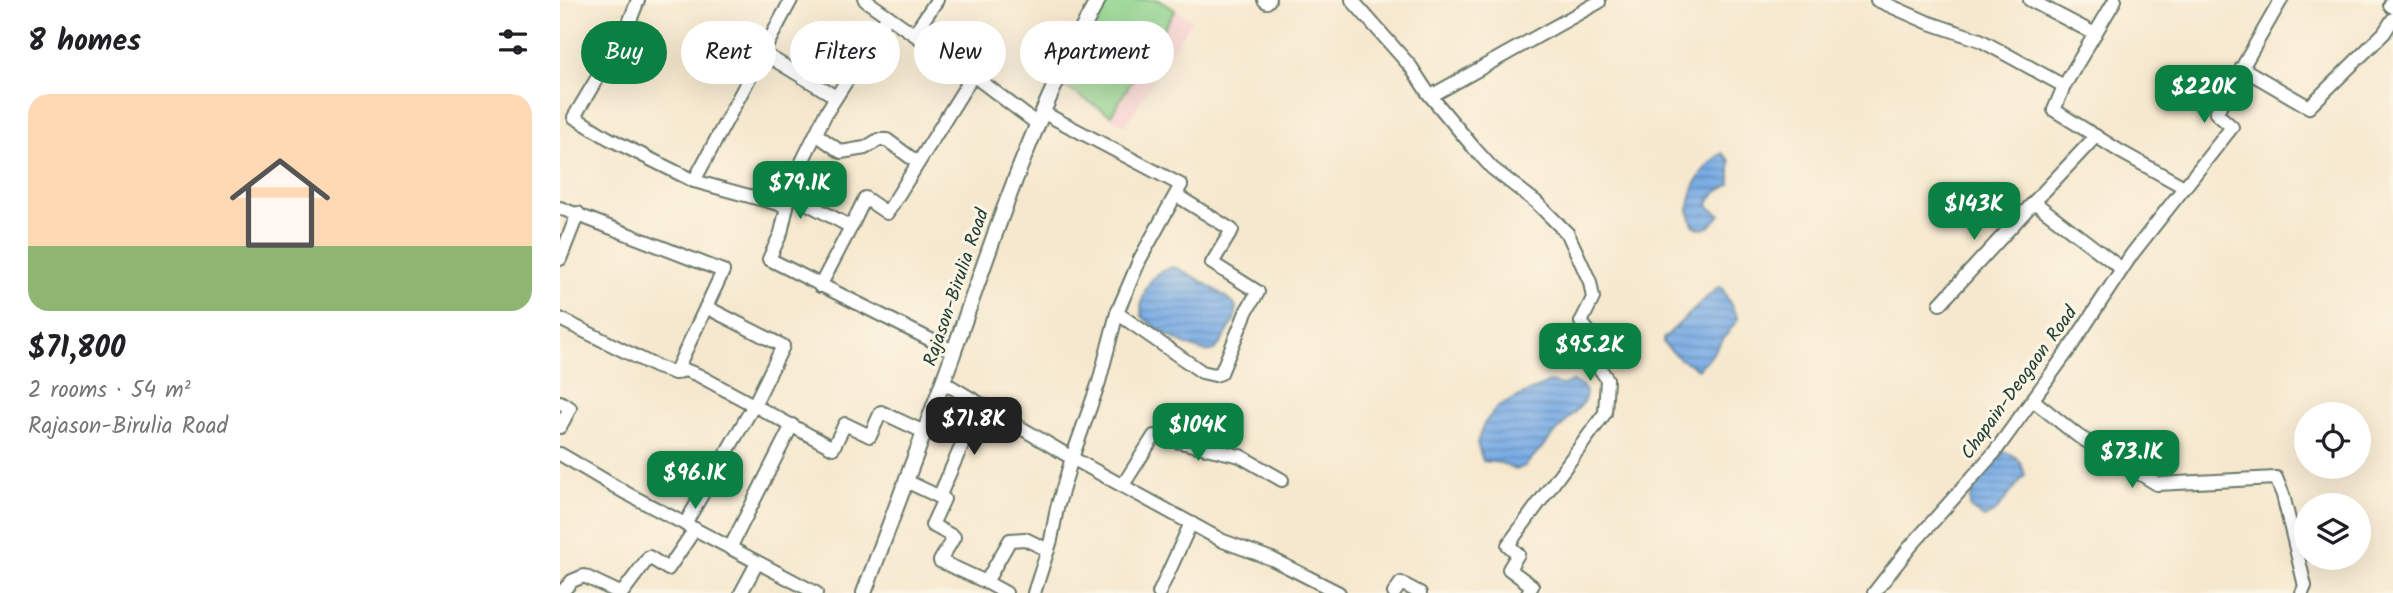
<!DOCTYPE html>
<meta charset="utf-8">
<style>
:root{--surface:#fff;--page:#f6f6f6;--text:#202124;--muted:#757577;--accent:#0b8043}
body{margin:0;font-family:Kalam,sans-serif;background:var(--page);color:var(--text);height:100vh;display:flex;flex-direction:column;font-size:26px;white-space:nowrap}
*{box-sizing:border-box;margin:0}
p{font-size:23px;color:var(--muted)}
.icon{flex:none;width:38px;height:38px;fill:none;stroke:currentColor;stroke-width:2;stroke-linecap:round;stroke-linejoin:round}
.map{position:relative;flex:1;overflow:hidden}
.panel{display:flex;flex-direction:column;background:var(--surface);width:560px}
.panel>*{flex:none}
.top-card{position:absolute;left:21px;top:21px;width:665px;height:63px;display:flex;gap:14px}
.buttons{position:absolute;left:1734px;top:402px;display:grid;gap:14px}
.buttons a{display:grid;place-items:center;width:77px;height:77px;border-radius:50%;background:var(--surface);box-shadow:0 7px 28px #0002;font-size:35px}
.price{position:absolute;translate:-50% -60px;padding:0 16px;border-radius:14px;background:var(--accent);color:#fff;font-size:23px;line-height:46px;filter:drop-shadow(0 2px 4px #0008)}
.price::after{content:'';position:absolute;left:50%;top:42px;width:21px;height:16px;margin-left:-10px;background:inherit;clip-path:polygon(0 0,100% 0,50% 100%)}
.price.current{background:#222;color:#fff}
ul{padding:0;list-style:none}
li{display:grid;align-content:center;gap:14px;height:371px;padding:0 28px}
li span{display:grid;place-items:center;height:217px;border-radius:21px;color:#555}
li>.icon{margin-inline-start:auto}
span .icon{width:126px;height:126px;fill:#fffc;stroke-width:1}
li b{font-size:30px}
h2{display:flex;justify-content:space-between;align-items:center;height:84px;padding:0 28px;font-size:30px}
.chip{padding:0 24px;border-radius:32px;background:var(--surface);box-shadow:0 7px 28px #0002;font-size:24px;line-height:63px}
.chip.current{background:var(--accent);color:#fff}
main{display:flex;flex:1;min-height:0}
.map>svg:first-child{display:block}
</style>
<main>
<section class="panel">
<h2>8 homes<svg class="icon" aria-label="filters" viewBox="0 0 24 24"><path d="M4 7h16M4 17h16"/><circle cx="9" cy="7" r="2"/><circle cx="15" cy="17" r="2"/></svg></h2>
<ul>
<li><span style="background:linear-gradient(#ffd9b3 70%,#8fb573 0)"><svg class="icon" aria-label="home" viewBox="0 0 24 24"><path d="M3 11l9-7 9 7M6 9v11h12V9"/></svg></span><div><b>$71,800</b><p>2 rooms · 54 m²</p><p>Rajason-Birulia Road</p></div></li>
</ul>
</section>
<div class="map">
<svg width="1833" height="593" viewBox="0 0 1833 593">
<defs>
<pattern id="water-rules" width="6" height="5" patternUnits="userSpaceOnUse" patternTransform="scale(1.75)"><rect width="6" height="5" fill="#79ace5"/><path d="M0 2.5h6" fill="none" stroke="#638dba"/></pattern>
</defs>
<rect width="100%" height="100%" fill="#fcf5e5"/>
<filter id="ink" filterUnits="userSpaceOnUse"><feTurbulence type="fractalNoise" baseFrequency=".0143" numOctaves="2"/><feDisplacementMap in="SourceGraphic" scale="14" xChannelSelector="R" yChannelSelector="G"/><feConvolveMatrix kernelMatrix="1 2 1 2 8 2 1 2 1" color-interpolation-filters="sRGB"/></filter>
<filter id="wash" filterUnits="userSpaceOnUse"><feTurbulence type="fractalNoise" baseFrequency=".00686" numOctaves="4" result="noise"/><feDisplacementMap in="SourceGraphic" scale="28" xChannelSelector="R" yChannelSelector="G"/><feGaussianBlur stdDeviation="1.57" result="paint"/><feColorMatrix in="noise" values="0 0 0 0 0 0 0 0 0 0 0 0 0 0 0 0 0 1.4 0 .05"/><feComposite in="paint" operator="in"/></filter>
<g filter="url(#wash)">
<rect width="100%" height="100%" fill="#f6e8ce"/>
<polygon fill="#f7cfd0" points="599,0 632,20 565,126 491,80 615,10"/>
<polygon fill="#8fd48d" stroke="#578860" stroke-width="2" points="542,0 599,0 615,10 551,115 493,80"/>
<g fill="url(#water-rules)" stroke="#4c748c" stroke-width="2">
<path d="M1162,153l8,8v24c-10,5 -21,10 -22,21l12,9 -11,12 -8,2 -8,-4c-12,-24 8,-59 29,-72z"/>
<path d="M613,267c11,3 60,31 63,41 2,7 -5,18 -9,25 -4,5 -7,14 -13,17 -13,8 -62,-23 -72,-34 -3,-13 4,-33 15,-42 4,-3 11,-5 16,-7z"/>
<polygon points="1158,287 1162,288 1178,319 1150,357 1138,369 1119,358 1103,343 1103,339"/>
<polygon points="1012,381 1022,386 1026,392 1024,402 965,466 956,470 941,463 923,461 917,443 924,424 937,407 989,382 1003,385"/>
<path d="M1443,452c13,1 19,11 22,23l-30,37 -11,6 -14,-10c-2,-23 18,-40 33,-56z"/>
</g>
</g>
<g filter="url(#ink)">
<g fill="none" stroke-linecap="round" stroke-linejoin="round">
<defs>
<g id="minor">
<polyline points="78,0 67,28 14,117 48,138 134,181 231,0"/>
<polyline points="305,0 418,79 476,123"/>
<polyline points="704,0 707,2 709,0"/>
<polyline points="792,0 851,67 868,93 914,148 932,168 976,202 1008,234 1030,282 1033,298 1021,322 1037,342 1032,357 1047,379 1045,413 948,545 958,554 949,569 972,586 968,593"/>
<polyline points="1317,0 1367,22 1420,40 1504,86 1555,0"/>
<polyline points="1470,0 1535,34"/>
<polyline points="1833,0 1830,5 1833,7"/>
<polyline points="328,16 266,113 233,180 221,233 209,259 393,351"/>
<polyline points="354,34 377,0"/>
<polyline points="203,53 276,97"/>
<polyline points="1682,68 1749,107 1824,33 1833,19"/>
<polyline points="1504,86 1494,110 1561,152 1624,187"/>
<polyline points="871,96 1039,2"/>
<polyline points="256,134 281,152 305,148 318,140 327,140 358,163"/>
<polyline points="1536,136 1474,202 1562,269"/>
<polyline points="235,177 260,191 250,205 291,227 305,198 327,213 413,75"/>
<polyline points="134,181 226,206"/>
<polyline points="0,208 163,271 115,373 97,367 0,319"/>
<polyline points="0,259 18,213"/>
<polyline points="260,286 291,227"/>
<polyline points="1380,304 1474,202"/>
<polyline points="557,313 642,372 655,375 661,373 687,310 698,292 652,263 672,230 616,195"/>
<polyline points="115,373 125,370 138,375 273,448 285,424 310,436 321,412 364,432"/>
<polyline points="383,382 512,458 663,541 712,559 779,593"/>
<polyline points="1473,400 1518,436 1597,484 1716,478 1723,495 1745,586 1742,593"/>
<polyline points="0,402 10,408 0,427"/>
<polyline points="0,454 66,493 256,593"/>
<polyline points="346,481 384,499 372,525 394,537 380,561 426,582 450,540 465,539 488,550"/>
<polyline points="563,485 594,436 680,456 722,480"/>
<polyline points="379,497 420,404"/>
<polyline points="125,524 194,405 223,346 146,307"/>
<polyline points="170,548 232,425"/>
<polyline points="426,582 446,593"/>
<polyline points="1,593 12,581 24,576 60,593"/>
<polyline points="62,593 89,557 108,569 135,529"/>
<polyline points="181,593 197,563"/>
<polyline points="474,593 491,540 497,508 512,458 539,382 557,313 580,259 621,185 482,112"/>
<polyline points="599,593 631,523"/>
<polyline points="834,593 841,583 860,593"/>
<polyline points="1314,593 1350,547 1434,453 1510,348 1572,254 1672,127 1656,113 1721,0"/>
</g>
<path id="tertiary" d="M304,593c30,-79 60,-159 89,-239 42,-122 82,-242 145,-354"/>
</defs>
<use href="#minor" stroke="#6a796a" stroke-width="16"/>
<use href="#tertiary" stroke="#6a796a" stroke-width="18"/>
<use href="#minor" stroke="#fff" stroke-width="12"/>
<use href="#tertiary" stroke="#fff" stroke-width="14"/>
</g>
</g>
<g text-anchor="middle" stroke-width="6" stroke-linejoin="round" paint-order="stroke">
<g font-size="19" fill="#1f3d34" stroke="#fcf5e5">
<text transform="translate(395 287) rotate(-71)" y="7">Rajason-Birulia Road</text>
<text transform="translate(1458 382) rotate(-54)" y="7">Chapain-Deogaon Road</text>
</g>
</g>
</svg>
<div class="buttons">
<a><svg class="icon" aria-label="locate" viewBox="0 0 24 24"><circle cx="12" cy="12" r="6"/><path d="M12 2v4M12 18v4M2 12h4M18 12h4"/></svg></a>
<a><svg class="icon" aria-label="layers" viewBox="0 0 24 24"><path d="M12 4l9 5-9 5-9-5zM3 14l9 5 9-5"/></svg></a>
</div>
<b class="price" style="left:1644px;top:125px">$220K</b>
<b class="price" style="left:240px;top:221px">$79.1K</b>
<b class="price" style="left:1414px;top:242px">$143K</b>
<b class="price" style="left:1030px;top:383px">$95.2K</b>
<b class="price current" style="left:414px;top:457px">$71.8K</b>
<b class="price" style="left:638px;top:463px">$104K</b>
<b class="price" style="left:1572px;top:490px">$73.1K</b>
<b class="price" style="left:135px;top:511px">$96.1K</b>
<div class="top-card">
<a class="chip current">Buy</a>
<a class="chip">Rent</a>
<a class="chip">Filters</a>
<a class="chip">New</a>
<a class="chip">Apartment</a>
</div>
</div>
</main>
